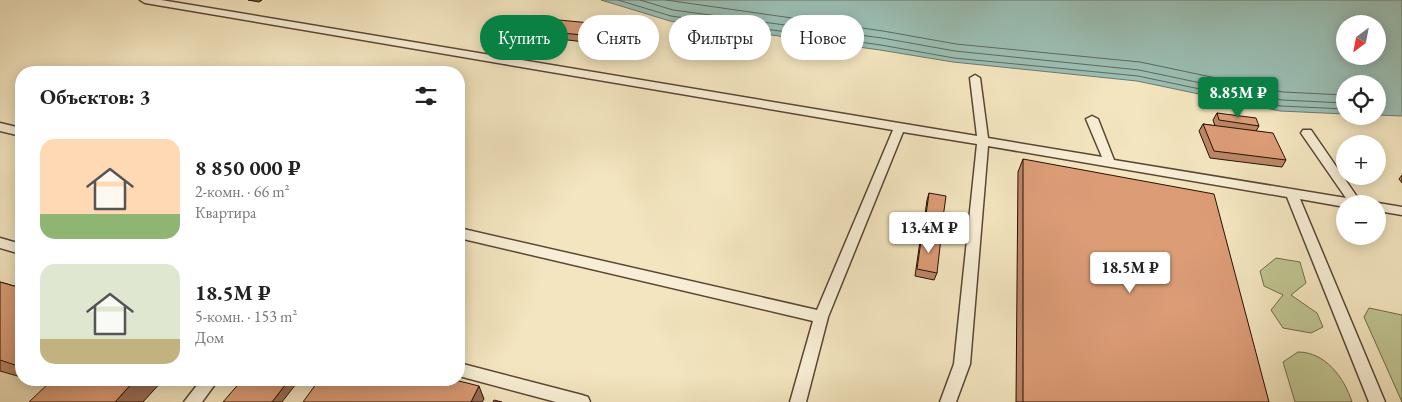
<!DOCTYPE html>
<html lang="ru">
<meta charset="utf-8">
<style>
:root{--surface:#fff;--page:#f2f2f2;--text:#222;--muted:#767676;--accent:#0b8043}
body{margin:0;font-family:"EB Garamond",serif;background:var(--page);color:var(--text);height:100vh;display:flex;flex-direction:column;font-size:19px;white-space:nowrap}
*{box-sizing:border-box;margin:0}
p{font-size:16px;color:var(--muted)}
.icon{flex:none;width:28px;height:28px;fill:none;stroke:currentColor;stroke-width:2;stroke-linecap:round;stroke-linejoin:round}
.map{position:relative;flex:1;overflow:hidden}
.side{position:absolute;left:15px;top:66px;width:450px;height:320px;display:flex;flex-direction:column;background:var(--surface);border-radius:20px;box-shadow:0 2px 12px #0003}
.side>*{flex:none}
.top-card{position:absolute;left:480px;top:15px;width:475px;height:45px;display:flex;gap:10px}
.needle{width:32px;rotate:212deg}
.controls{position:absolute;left:1336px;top:15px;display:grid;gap:10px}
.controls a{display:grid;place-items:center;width:50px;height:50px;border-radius:50%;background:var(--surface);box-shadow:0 2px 12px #0003;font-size:25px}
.price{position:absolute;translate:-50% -42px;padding:0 11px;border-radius:5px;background:#fff;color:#222;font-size:16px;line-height:32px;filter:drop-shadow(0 1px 2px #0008)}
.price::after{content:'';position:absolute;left:50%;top:30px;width:15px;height:11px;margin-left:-8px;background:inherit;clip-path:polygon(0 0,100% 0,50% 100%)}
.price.selected{background:var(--accent);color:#fff}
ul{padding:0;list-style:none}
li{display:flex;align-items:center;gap:15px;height:125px;padding:0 25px}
li span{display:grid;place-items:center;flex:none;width:140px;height:100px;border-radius:15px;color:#555}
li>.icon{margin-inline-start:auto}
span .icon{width:60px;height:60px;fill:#fffc;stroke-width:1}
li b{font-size:21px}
h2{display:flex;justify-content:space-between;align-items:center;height:60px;padding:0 25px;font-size:21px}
.tag{padding:0 18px;border-radius:22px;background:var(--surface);box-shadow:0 2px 12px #0003;font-size:18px;line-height:45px}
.tag.selected{background:var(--accent);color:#fff}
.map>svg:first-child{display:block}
</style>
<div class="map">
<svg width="1402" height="402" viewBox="0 0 1402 402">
<rect width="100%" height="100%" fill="#f3e5bf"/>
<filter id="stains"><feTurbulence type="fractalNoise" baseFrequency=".004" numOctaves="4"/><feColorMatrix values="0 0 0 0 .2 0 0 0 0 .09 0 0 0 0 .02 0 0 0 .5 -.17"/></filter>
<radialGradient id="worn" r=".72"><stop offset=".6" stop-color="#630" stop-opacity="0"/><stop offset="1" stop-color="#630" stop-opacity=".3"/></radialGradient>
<g fill="#bec390" stroke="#726a4b">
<polygon points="1276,258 1300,262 1306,283 1291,295 1317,313 1323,327 1311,333 1283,328 1271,310 1283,295 1264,286 1260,271"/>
<polygon points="1369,308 1402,315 1402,402 1364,317"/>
<path d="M1298,352c27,0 46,25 54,50h-57l-12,-40z"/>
</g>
<path fill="#9bbfb4" stroke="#6d796e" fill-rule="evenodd" d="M601,0h801v116l-24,-1v-31h-33v30l-65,-3 -143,-30 -184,-19 -73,-12 -210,-29zM1345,24h33v32h-33z"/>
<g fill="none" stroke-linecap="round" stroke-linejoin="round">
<g stroke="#61685d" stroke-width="1">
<polyline points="618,0 671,16 881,45 954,58 1138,76 1281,106 1345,109"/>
<polyline points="640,0 673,10 882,38 955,51 1139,70 1282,100 1345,103"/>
<polyline points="666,0 883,31 956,44 1140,62 1283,92 1345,95"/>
</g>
<defs>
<g id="lane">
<polygon points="140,0 161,0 977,136 970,78 975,75 980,78 988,138 1102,157 1086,119 1092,116 1098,119 1114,160 1346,198 1301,133 1303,130 1311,130 1362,204 1345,204 1345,207 1300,199 1385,402 1369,402 1287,197 988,146 970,364 956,402 940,402 954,364 977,144 903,132 828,317 806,402 790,402 813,321 459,238 459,228 817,310 893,130 145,3"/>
<polygon points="0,123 21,128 21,136 0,131"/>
<polygon points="1378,203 1402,207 1402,215 1378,211 1378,204 1374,204"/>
<polygon points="0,238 21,244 21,254 0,248"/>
<polygon points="459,363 582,395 588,397 590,402 556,402 459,376"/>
<polygon points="201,380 218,380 202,402 184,402"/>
</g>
</defs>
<use href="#lane" stroke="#5a4634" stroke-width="3"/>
<use href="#lane" fill="#f7eed5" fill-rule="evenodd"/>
</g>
<g fill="#bc8665" stroke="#271106">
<polygon points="248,0 262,0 259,2"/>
<polygon points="590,23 591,30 584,42 552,38 551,32"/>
<polygon points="1217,113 1259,126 1256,131 1286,160 1282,167 1210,158 1199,131 1203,124 1215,126 1213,120"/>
<polygon points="1023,159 1269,402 1016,402 1018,172"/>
<polygon points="1402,175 1402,183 1399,179"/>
<polygon points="929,193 942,225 940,232 923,229 927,200"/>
<polygon points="922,234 937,273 934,280 915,276 920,241"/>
<polygon points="0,282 21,288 21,377 0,371"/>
<polygon points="29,380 163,380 46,385"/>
</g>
<g fill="#996d53" stroke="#271106">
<polygon points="590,23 591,30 584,42 583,35"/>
<polygon points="135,380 163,380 143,402 115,402"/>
<polygon points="289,380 299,380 282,402 272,402"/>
<polygon points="479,386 484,399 482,402 471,402"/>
</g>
<g fill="#db9c76" stroke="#271106">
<polygon points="559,20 590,23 583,35 551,32"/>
<polygon points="1217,113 1256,118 1259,126 1219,120"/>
<polygon points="1203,124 1273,133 1286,160 1214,151"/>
<polygon points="1023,159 1214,194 1269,402 1023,402"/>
<polygon points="929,193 946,196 942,225 925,222"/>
<polygon points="922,234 941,238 937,273 917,269"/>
<polygon points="0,282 21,288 21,367 0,360"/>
<polygon points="52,380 135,380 115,402 29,402"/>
<polygon points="242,380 289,380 272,402 223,402"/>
<polygon points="319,380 455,380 479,386 471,402 303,402"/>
<polygon points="494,400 502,402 493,402"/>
</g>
<rect width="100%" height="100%" filter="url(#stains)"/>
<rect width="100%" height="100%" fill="url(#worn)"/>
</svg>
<div class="controls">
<a><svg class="needle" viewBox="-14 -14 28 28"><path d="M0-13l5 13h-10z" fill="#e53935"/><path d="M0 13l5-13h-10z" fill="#767676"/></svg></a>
<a><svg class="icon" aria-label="locate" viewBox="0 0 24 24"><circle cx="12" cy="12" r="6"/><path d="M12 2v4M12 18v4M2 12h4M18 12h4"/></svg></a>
<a>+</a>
<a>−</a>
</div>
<b class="price selected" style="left:1238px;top:119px">8.85M ₽</b>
<b class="price" style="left:929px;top:254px">13.4M ₽</b>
<b class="price" style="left:1130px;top:294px">18.5M ₽</b>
<div class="top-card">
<a class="tag selected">Купить</a>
<a class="tag">Снять</a>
<a class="tag">Фильтры</a>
<a class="tag">Новое</a>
</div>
<section class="side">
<h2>Объектов: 3<svg class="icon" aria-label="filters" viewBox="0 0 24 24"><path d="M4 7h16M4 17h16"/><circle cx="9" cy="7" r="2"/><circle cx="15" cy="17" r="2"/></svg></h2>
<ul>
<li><span style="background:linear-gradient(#ffd9b3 75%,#8fb573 0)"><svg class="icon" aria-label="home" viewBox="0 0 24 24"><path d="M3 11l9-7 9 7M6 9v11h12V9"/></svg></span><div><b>8 850 000 ₽</b><p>2-комн. · 66 m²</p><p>Квартира</p></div></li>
<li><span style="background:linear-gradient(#dfe7d0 75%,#c2b280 0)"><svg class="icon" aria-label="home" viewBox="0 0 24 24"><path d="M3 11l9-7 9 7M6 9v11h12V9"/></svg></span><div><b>18.5M ₽</b><p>5-комн. · 153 m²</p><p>Дом</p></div></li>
</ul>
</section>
</div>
